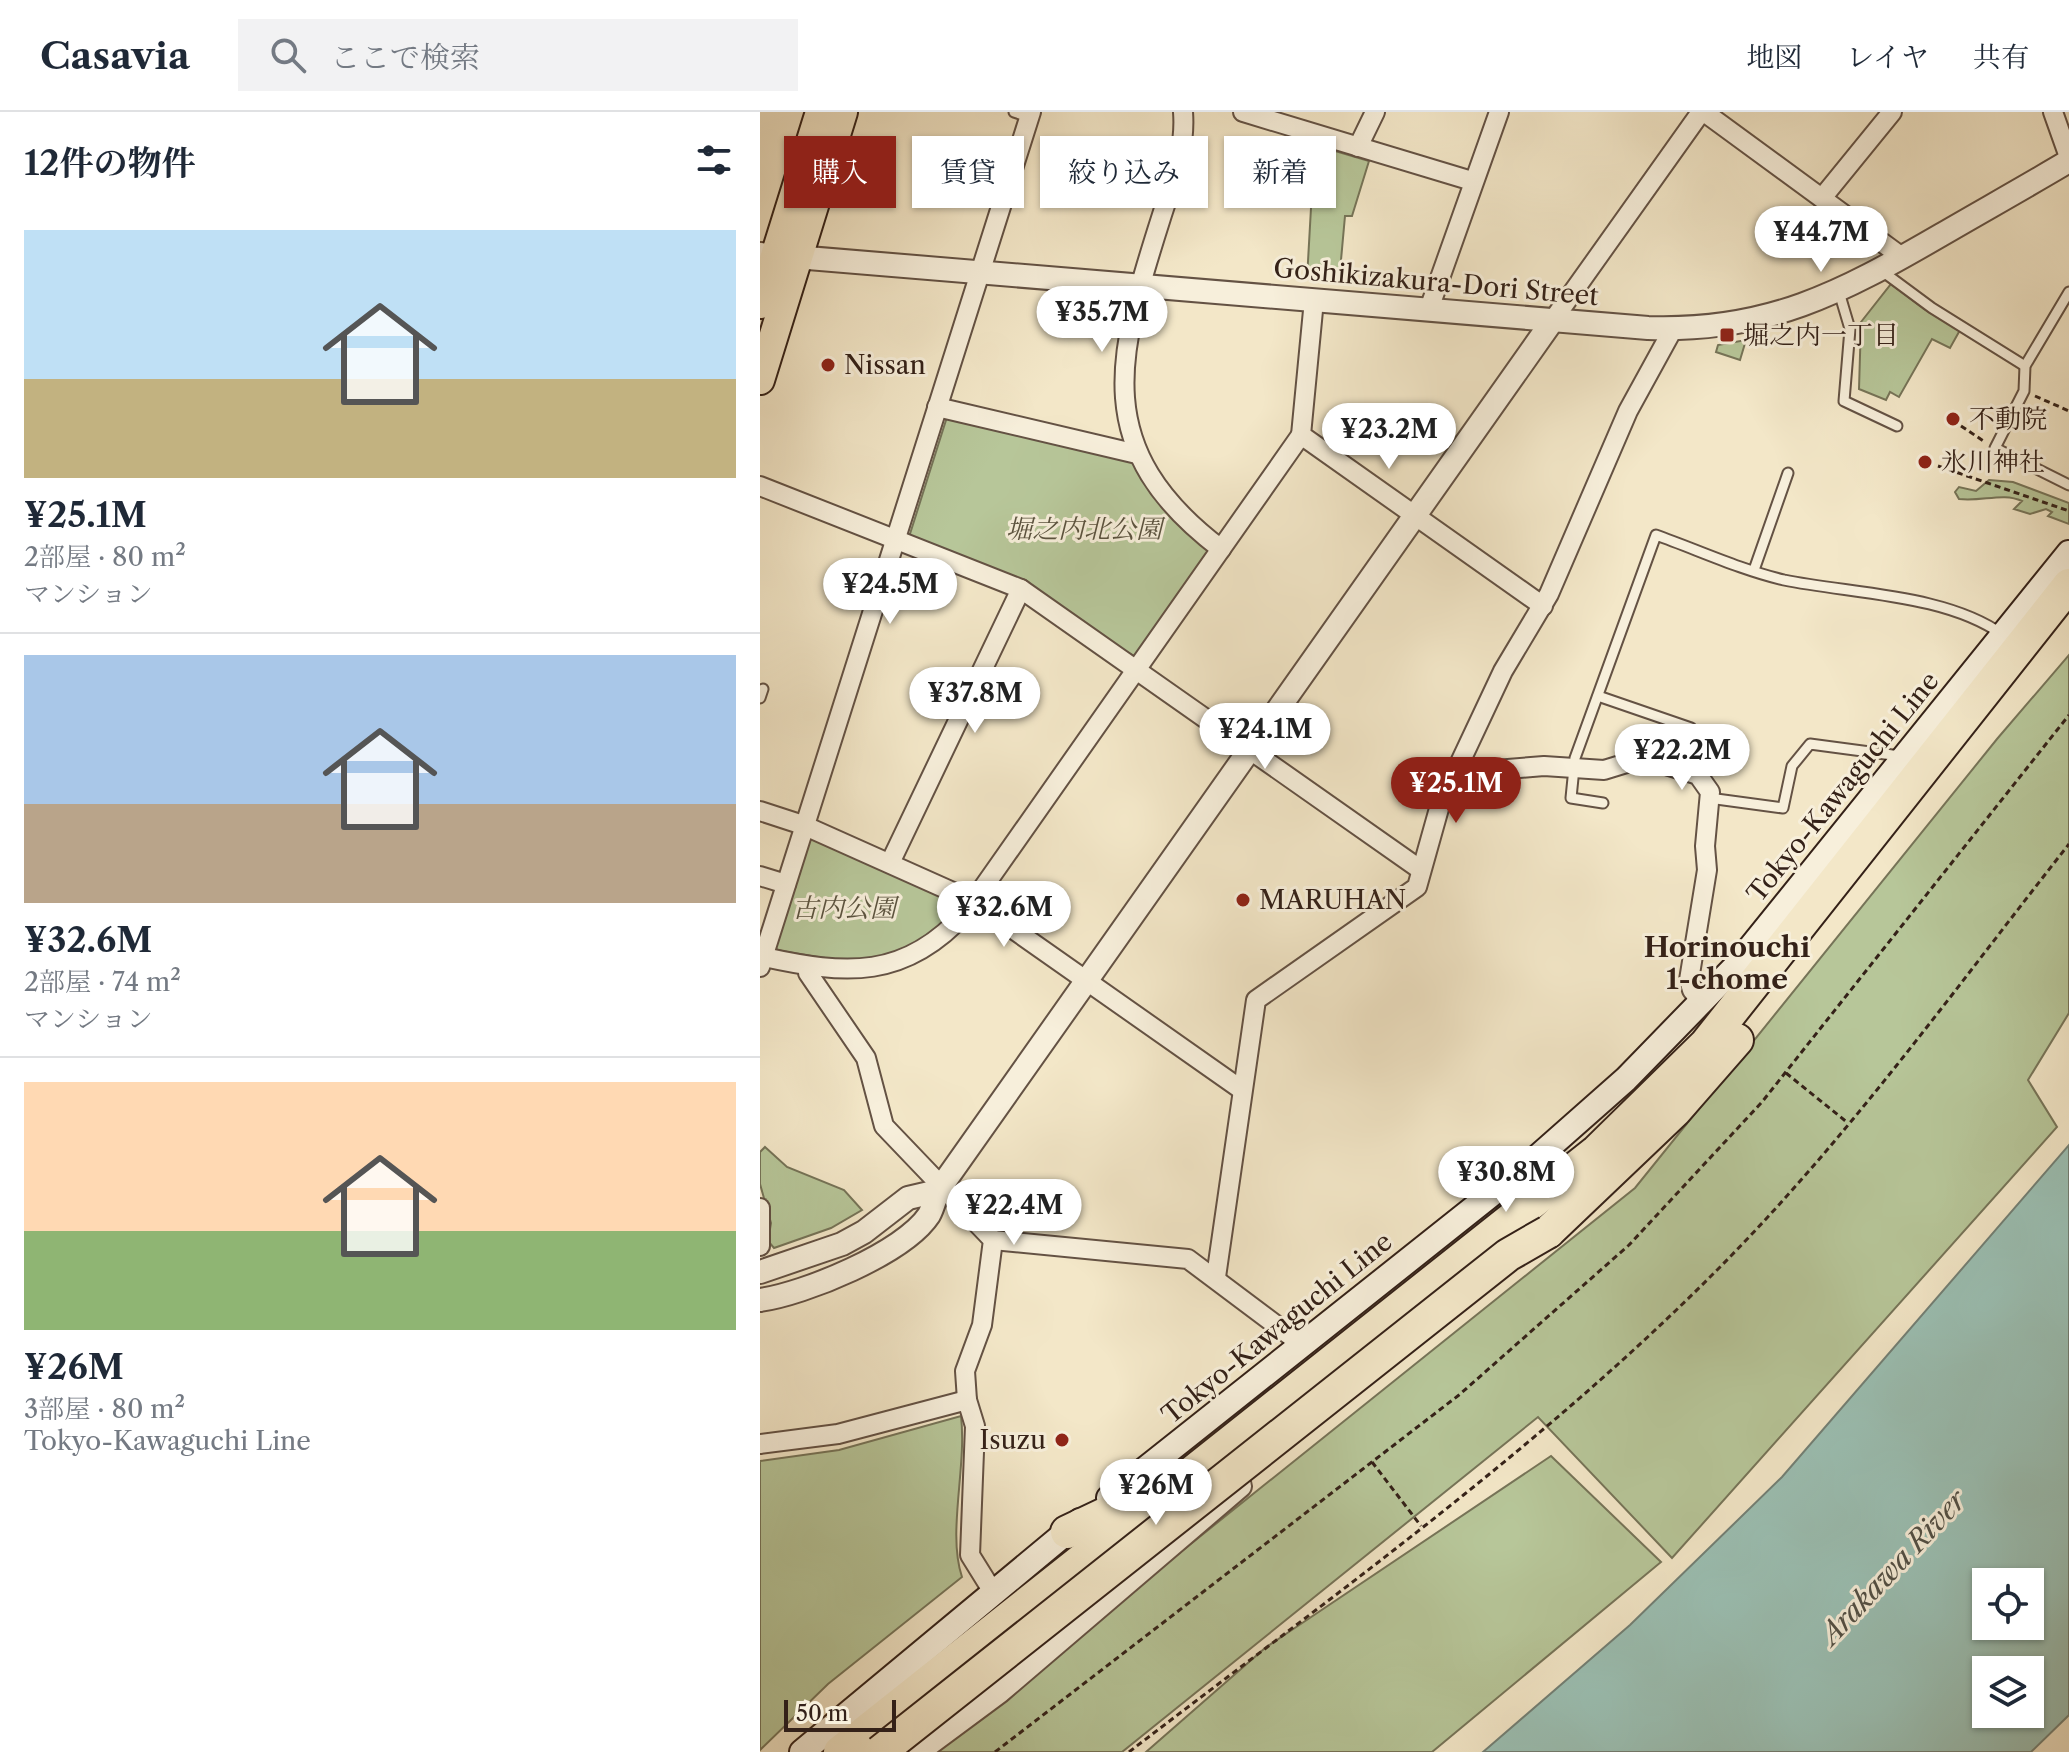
<!DOCTYPE html>
<html lang="ja">
<meta charset="utf-8">
<style>
:root{--surface:#fff;--page:#f2f2f3;--text:#1f2937;--muted:#747a83;--line:#e0e1e3;--accent:#8f2418}
body{margin:0;font-family:"Libre Caslon Text","Noto Serif JP",serif;background:var(--page);color:var(--text);height:100vh;display:flex;flex-direction:column;font-size:30px;white-space:nowrap}
*{box-sizing:border-box;margin:0}
p{font-size:26px;color:var(--muted)}
.icon{flex:none;width:44px;height:44px;fill:none;stroke:currentColor;stroke-width:2;stroke-linecap:round;stroke-linejoin:round}
.map{position:relative;flex:1;overflow:hidden}
.side{display:flex;flex-direction:column;background:var(--surface);width:760px}
.side>*{flex:none}
.hud{position:absolute;left:24px;top:24px;width:760px;height:72px;display:flex;gap:16px}
.controls{position:absolute;left:1212px;top:1456px;display:grid;gap:16px}
.controls a{display:grid;place-items:center;width:72px;height:72px;border-radius:0px;background:var(--surface);box-shadow:0 2px 6px #0004;font-size:40px}
.scale{position:absolute;left:24px;bottom:20px;width:112px;box-sizing:border-box;padding-left:8px;border:4px solid #342118;border-top:0;font-size:22px;line-height:28px;white-space:nowrap;color:#342118;-webkit-text-stroke:6px #f7efdb;paint-order:stroke}
.price{position:absolute;translate:-50% -68px;padding:0 18px;border-radius:28px;background:#fff;color:#222;font-size:26px;line-height:52px;filter:drop-shadow(0 2px 4px #0008)}
.price::after{content:'';position:absolute;left:50%;top:48px;width:24px;height:18px;margin-left:-12px;background:inherit;clip-path:polygon(0 0,100% 0,50% 100%)}
.price.current{background:var(--accent);color:#fff}
ul{padding:0;list-style:none}
li{display:grid;align-content:center;gap:16px;height:424px;padding:0 24px}
li+li{border-top:2px solid var(--line)}
li span{display:grid;place-items:center;height:248px;border-radius:0px;color:#555}
li>.icon{margin-inline-start:auto}
span .icon{width:144px;height:144px;fill:#fffc;stroke-width:1}
li b{font-size:34px}
h2{display:flex;justify-content:space-between;align-items:center;height:96px;padding:0 24px;font-size:34px}
.tag{padding:0 28px;border-radius:0px;background:var(--surface);box-shadow:0 2px 6px #0004;font-size:28px;line-height:72px}
.tag.current{background:var(--accent);color:#fff}
header{display:flex;align-items:center;gap:48px;box-sizing:border-box;height:112px;padding:0 40px;background:var(--surface);border-bottom:2px solid var(--line)}
header strong{font-size:38px}
nav{display:flex;gap:44px;margin-inline-start:auto;font-size:28px}
.search{width:560px;height:72px;background:var(--page);display:flex;align-items:center;gap:20px;box-sizing:border-box;padding:0 28px;border-radius:0px;color:var(--muted);font-size:30px}
main{display:flex;flex:1;min-height:0}
.map>svg:first-child{display:block}
</style>
<header>
<strong>Casavia</strong>
<div class="search"><svg class="icon" aria-label="search" viewBox="0 0 24 24"><circle cx="10" cy="10" r="6"/><path d="M15 15l6 6"/></svg>ここで検索</div>
<nav><a>地図</a><a>レイヤ</a><a>共有</a></nav>
</header>
<main>
<section class="side">
<h2>12件の物件<svg class="icon" aria-label="filters" viewBox="0 0 24 24"><path d="M4 7h16M4 17h16"/><circle cx="9" cy="7" r="2"/><circle cx="15" cy="17" r="2"/></svg></h2>
<ul>
<li><span style="background:linear-gradient(#bfe0f5 60%,#c2b280 0)"><svg class="icon" aria-label="home" viewBox="0 0 24 24"><path d="M3 11l9-7 9 7M6 9v11h12V9"/></svg></span><div><b>¥25.1M</b><p>2部屋 · 80 m²</p><p>マンション</p></div></li>
<li><span style="background:linear-gradient(#a9c7e8 60%,#b9a48a 0)"><svg class="icon" aria-label="home" viewBox="0 0 24 24"><path d="M3 11l9-7 9 7M6 9v11h12V9"/></svg></span><div><b>¥32.6M</b><p>2部屋 · 74 m²</p><p>マンション</p></div></li>
<li><span style="background:linear-gradient(#ffd9b3 60%,#8fb573 0)"><svg class="icon" aria-label="home" viewBox="0 0 24 24"><path d="M3 11l9-7 9 7M6 9v11h12V9"/></svg></span><div><b>¥26M</b><p>3部屋 · 80 m²</p><p>Tokyo-Kawaguchi Line</p></div></li>
</ul>
</section>
<div class="map">
<svg width="1309" height="1640" viewBox="0 0 1309 1640">
<rect width="100%" height="100%" fill="#f3e7c8"/>
<filter id="stains"><feTurbulence type="fractalNoise" baseFrequency=".0025" numOctaves="4"/><feColorMatrix values="0 0 0 0 .2 0 0 0 0 .09 0 0 0 0 .02 0 0 0 .5 -.17"/></filter>
<radialGradient id="worn" r=".72"><stop offset=".6" stop-color="#630" stop-opacity="0"/><stop offset="1" stop-color="#630" stop-opacity=".3"/></radialGradient>
<g fill="#b7c699" stroke="#767458" stroke-width="2">
<polygon points="565,36 609,49 592,104 585,104 579,170 547,167 551,96 547,87"/>
<polygon points="1131,172 1164,197 1200,218 1190,236 1172,227 1139,285 1130,280 1126,288 1099,277 1101,210"/>
<polygon points="986,228 980,248 956,240 958,233"/>
<polygon points="187,305 371,348 400,392 446,433 449,442 376,545 149,425"/>
<path d="M1229,368l24,2 56,21v21l-21,-8 4,-4 -6,-3 -16,5 -16,-5 8,-8c-19,-9 -40,1 -63,-2l-4,-7 4,-5 17,4z"/>
<polygon points="1309,543 1309,901 1268,968 1297,1015 912,1446 778,1305 362,1640 171,1640 875,1076 1237,627"/>
<path d="M55,725l144,63 2,8c-64,64 -102,57 -184,42l-2,-5 33,-103z"/>
<polygon points="5,1035 27,1055 84,1078 102,1098 71,1116 14,1136 8,1129 11,1111 0,1072 0,1040"/>
<path d="M201,1304c6,51 -14,117 1,161l-134,107 -68,66v-289l79,-11z"/>
<polygon points="791,1344 901,1450 672,1640 386,1640 505,1536"/>
</g>
<path fill="#9bc0b4" stroke="#728076" stroke-width="2" fill-rule="evenodd" d="M1309,1033v570l-38,37h-548l147,-127 152,-148zM1226,1470h44v44h-44zM1226,1558h44v44h-44z"/>
<g fill="none" stroke-linecap="round" stroke-linejoin="round">
<defs>
<g id="service">
<polyline points="254,0 269,5"/>
<polyline points="1122,159 1172,196 1265,254"/>
<polyline points="1079,180 1090,217 1084,289 1137,314"/>
<polyline points="1309,180 1265,254 1264,279 1235,336 1309,373"/>
<polyline points="994,458 1028,361"/>
<polyline points="838,584 931,616"/>
<polyline points="0,586 3,577"/>
<polyline points="949,686 1023,696 1032,654 1050,632 1140,644"/>
<path d="M843,691l-32,-5 4,-40 81,-223c42,15 85,35 128,45 68,14 162,14 219,55"/>
</g>
<g id="minor">
<path d="M423,0c3,38 -11,71 -22,106 -44,138 -72,231 60,331"/>
<polyline points="483,0 712,69"/>
<polyline points="944,0 1142,145"/>
<polyline points="1293,0 1309,45"/>
<polyline points="598,35 615,0"/>
<polyline points="1062,86 1132,0"/>
<polyline points="554,188 541,323 783,494"/>
<polyline points="669,197 739,0"/>
<polyline points="793,208 941,0"/>
<polyline points="177,295 377,342"/>
<polyline points="0,374 261,477 661,758"/>
<polyline points="698,656 710,660 784,654 844,658 883,646 938,663 950,680 945,734 947,758 929,868 932,878 942,891"/>
<polyline points="0,699 43,713 213,789 482,978"/>
<polyline points="130,751 261,477"/>
<polyline points="0,764 26,772"/>
<path d="M4,845c82,18 141,23 202,-45l335,-477"/>
<polyline points="49,854 48,861 106,946 124,1014 233,1128 222,1213 205,1259 207,1288 215,1314 210,1443 233,1480"/>
<polyline points="0,855 271,0"/>
<polyline points="0,1096 0,1134"/>
<polyline points="233,1128 428,1147 540,1231"/>
<polyline points="456,1165 496,888 657,775 680,693 743,559 789,482 868,299 913,217"/>
<polyline points="0,1332 78,1322 207,1288"/>
</g>
<g id="tertiary">
<path d="M0,142l888,74c120,4 193,-35 293,-93 43,-25 86,-49 128,-74"/>
<polyline points="0,1160 82,1132 104,1120 148,1086 178,1079"/>
<path d="M0,1188c44,-6 144,-47 169,-85 4,-7 6,-16 9,-24l615,-871"/>
<polyline points="158,1640 239,1580 480,1374"/>
</g>
<g id="secondary">
<polyline points="349,1386 772,1050 866,967 974,856 1309,441"/>
<polyline points="42,1640 320,1409"/>
</g>
<g id="primary">
<polyline points="0,192 60,0"/>
<polyline points="0,268 83,0"/>
</g>
<g id="motorway">
<polyline points="788,1120 915,999 977,928"/>
<polyline points="307,1420 364,1393 377,1381"/>
<polyline points="80,1640 837,1039 946,932 1309,473"/>
</g>
</defs>
<use href="#service" stroke="#645244" stroke-width="13"/>
<use href="#minor" stroke="#645244" stroke-width="22"/>
<use href="#tertiary" stroke="#645244" stroke-width="26"/>
<use href="#secondary" stroke="#342118" stroke-width="28"/>
<use href="#primary" stroke="#342118" stroke-width="32"/>
<use href="#motorway" stroke="#342118" stroke-width="36"/>
<g stroke="#342118" stroke-width="3" stroke-dasharray="6 4" stroke-linecap="butt">
<polyline points="1275,284 1309,299"/>
<polyline points="1201,314 1225,330"/>
<polyline points="1178,354 1309,399"/>
<polyline points="1026,961 1088,1011"/>
<polyline points="612,1350 661,1414"/>
<polyline points="235,1640 699,1283 869,1133 1002,990 1309,603"/>
<path d="M369,1640c202,-155 412,-304 592,-486 128,-129 236,-280 348,-422"/>
</g>
<use href="#service" stroke="#f7efdb" stroke-width="9"/>
<use href="#minor" stroke="#f7efdb" stroke-width="18"/>
<use href="#tertiary" stroke="#f7efdb" stroke-width="22"/>
<use href="#secondary" stroke="#f7efdb" stroke-width="24"/>
<use href="#primary" stroke="#f3e7c8" stroke-width="28"/>
<use href="#motorway" stroke="#f3e7c8" stroke-width="32"/>
<defs>
<polyline id="motorway-bridge" points="120,1640 748,1143 788,1120"/>
</defs>
<use href="#motorway-bridge" stroke="#342118" stroke-width="36" stroke-linecap="butt"/>
<use href="#motorway-bridge" stroke="#f3e7c8" stroke-width="32"/>
</g>
<g fill="#8f2418" stroke="#f7efdb" stroke-width="3">
<rect x="959" y="215" width="16" height="16" rx="4"/>
<circle cx="68" cy="253" r="8"/>
<circle cx="1193" cy="307" r="8"/>
<circle cx="1165" cy="350" r="8"/>
<circle cx="483" cy="788" r="8"/>
<circle cx="302" cy="1328" r="8"/>
</g>
<g text-anchor="middle" stroke-width="6" stroke-linejoin="round" paint-order="stroke">
<g font-size="26" fill="#342118" stroke="#f7efdb">
<text transform="translate(676 170) rotate(5)" y="9">Goshikizakura-Dori Street</text>
<text transform="translate(1083 675) rotate(-51)" y="9">Tokyo-Kawaguchi Line</text>
<text transform="translate(517 1216) rotate(-39)" y="9">Tokyo-Kawaguchi Line</text>
</g>
<g font-size="26" fill="#342118" stroke="#f7efdb" text-anchor="start">
<text x="983" y="232">堀之内一丁目</text>
<text x="84" y="262">Nissan</text>
<text x="1209" y="316">不動院</text>
<text x="1181" y="359">氷川神社</text>
<text x="499" y="797">MARUHAN</text>
<text x="286" y="1337" text-anchor="end">Isuzu</text>
</g>
<g font-size="26" font-style="italic" fill="#5b533f" stroke="#f7efdb">
<text x="324" y="426">堀之内北公園</text>
<text x="84" y="805">古内公園</text>
</g>
<g font-size="28" font-weight="bold" fill="#342118" stroke="#f7efdb">
<text x="967" y="845">Horinouchi<tspan x="967" dy="32">1-chome</tspan></text>
</g>
<g font-size="28" font-style="italic" fill="#535147" stroke="#f7efdb">
<text transform="translate(1133 1455) rotate(-47)" y="10">Arakawa River</text>
</g>
</g>
<rect width="100%" height="100%" filter="url(#stains)"/>
<rect width="100%" height="100%" fill="url(#worn)"/>
</svg>
<div class="controls">
<a><svg class="icon" aria-label="locate" viewBox="0 0 24 24"><circle cx="12" cy="12" r="6"/><path d="M12 2v4M12 18v4M2 12h4M18 12h4"/></svg></a>
<a><svg class="icon" aria-label="layers" viewBox="0 0 24 24"><path d="M12 4l9 5-9 5-9-5zM3 14l9 5 9-5"/></svg></a>
</div>
<div class="scale">50 m</div>
<b class="price" style="left:1061px;top:162px">¥44.7M</b>
<b class="price" style="left:342px;top:242px">¥35.7M</b>
<b class="price" style="left:629px;top:359px">¥23.2M</b>
<b class="price" style="left:130px;top:514px">¥24.5M</b>
<b class="price" style="left:215px;top:623px">¥37.8M</b>
<b class="price" style="left:505px;top:659px">¥24.1M</b>
<b class="price" style="left:922px;top:680px">¥22.2M</b>
<b class="price current" style="left:696px;top:713px">¥25.1M</b>
<b class="price" style="left:244px;top:837px">¥32.6M</b>
<b class="price" style="left:746px;top:1102px">¥30.8M</b>
<b class="price" style="left:254px;top:1135px">¥22.4M</b>
<b class="price" style="left:396px;top:1415px">¥26M</b>
<div class="hud">
<a class="tag current">購入</a>
<a class="tag">賃貸</a>
<a class="tag">絞り込み</a>
<a class="tag">新着</a>
</div>
</div>
</main>
